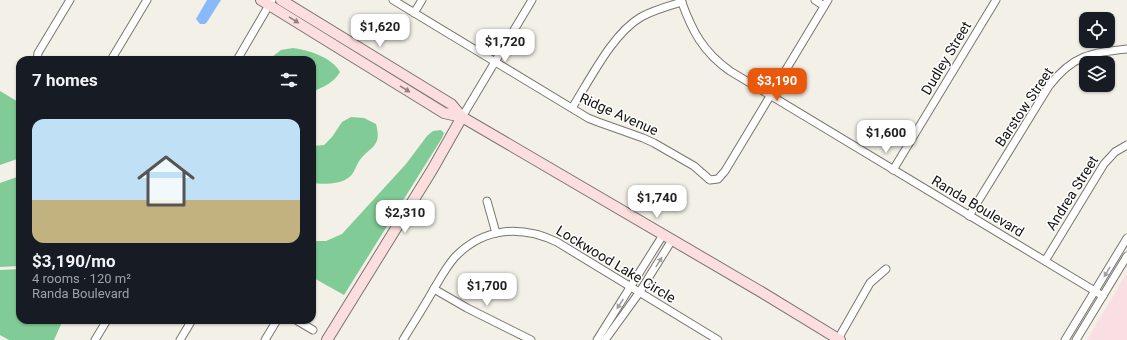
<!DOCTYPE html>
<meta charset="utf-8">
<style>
:root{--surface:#171b24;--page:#242831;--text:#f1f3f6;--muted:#9ea1a6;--accent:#ea580c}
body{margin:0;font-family:Roboto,sans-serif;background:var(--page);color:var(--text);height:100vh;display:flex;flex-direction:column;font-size:15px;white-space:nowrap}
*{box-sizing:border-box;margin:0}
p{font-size:13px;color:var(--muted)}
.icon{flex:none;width:22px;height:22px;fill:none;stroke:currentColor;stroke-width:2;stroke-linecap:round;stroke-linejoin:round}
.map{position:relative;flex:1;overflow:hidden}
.side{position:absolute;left:16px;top:56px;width:300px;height:268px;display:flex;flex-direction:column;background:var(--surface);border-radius:12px;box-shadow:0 1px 3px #0004}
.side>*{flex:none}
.controls{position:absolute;left:1079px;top:12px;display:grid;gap:8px}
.controls a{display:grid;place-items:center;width:36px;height:36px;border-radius:8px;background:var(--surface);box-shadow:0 1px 3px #0004;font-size:20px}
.price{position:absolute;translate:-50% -34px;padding:0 9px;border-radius:8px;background:#fff;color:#222;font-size:13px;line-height:26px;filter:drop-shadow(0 1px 2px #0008)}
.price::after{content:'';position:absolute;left:50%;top:24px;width:12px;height:9px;margin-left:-6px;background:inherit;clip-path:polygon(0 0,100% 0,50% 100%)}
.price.active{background:var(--accent);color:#fff}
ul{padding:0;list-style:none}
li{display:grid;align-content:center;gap:8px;height:212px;padding:0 16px}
li span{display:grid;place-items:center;height:124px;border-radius:12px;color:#555}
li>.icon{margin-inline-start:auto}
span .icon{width:72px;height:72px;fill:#fffc;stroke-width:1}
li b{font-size:17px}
h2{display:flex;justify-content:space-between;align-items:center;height:48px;padding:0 16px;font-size:17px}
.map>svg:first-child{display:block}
</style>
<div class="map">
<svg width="1127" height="340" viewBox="0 0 1127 340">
<rect width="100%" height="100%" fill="#f2f0e7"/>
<polygon fill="#f9dee3" points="1127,273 1127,340 1087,340"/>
<g fill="#81cb96">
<path d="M293,48c15,2 39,9 47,24 -6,11 -17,15 -28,20v-32h-44l13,-10z"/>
<polygon points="0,91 20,103 20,158 0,165"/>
<path d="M351,117l13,1 12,6c7,25 -8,22 -18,39 -3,5 -4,11 -10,15 -9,7 -26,6 -36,5v-37l12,-1 8,-8 10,-15z"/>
<polygon points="441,130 444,133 442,138 344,295 312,277 312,241 326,241 342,234 406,164 427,136 433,131"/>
<polygon points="20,176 20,266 0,267 0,183"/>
<polygon points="20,269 20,320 63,320 54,340 9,340 0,335 0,270"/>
</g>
<polygon fill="#88b9f9" points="207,0 221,0 207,22 205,24 200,24 196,19"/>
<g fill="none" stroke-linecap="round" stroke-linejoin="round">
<defs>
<g id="street">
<polyline points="393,0 588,118 598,122 643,138 654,143 694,166 710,180 718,179 725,171 828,0"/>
<path d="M681,0c11,31 22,52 49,71l373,225"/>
<polyline points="815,0 824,6"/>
<polyline points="414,13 422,0"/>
<polyline points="37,60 38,53 70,0"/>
<polyline points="111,60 147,0"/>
<polyline points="237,60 272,0"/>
<path d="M572,108c18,-28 40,-74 69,-91 13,-7 27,-11 41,-15"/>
<polyline points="462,117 532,0"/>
<polyline points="893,170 996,0"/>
<polyline points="487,201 496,233"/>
<path d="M969,216l80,-130c24,-31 41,-33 78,-37"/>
<polyline points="1045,261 1104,164 1115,152 1127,145"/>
<polyline points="434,289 467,308 531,340"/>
<polyline points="296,320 313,330"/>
<polyline points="838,339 870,283 886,269"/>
<polyline points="95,340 107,320"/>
<polyline points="180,340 192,320"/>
<polyline points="265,340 277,320"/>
<path d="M403,340c11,-18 22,-35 32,-53 6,-10 12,-21 20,-30 29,-30 66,-32 102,-15l161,98"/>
<polyline points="597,340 663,235"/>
<polyline points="605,340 639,293 672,240"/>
<polyline points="1065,340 1127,238"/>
<polyline points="1076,340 1127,256"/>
</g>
<g id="secondary">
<polyline points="261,0 444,113 462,117"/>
<polyline points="281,0 451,104 462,117 763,293 840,340"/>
<polyline points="327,340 432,170 462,117"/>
</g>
</defs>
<use href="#street" stroke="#79776e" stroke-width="9"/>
<use href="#secondary" stroke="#79776e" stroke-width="12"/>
<use href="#street" stroke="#fff" stroke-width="7"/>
<use href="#secondary" stroke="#fddedf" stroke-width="10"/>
</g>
<defs><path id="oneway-solid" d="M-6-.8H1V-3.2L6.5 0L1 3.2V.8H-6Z"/></defs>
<g fill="#938281">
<use href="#oneway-solid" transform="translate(294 20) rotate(32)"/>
<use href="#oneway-solid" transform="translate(405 89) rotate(32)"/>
</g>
<g fill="#a0a09f">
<use href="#oneway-solid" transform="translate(659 262) rotate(-58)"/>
<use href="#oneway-solid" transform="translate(1107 272) rotate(121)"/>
<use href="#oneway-solid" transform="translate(620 304) rotate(123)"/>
</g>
<g text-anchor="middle" stroke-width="3" stroke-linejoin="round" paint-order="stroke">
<g font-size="14" fill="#12120f" stroke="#fff">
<text transform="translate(946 58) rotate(-59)" y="5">Dudley Street</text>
<text transform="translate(1024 107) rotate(-56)" y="5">Barstow Street</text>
<text transform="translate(619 114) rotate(24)" y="5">Ridge Avenue</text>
<text transform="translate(1072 193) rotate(-58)" y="5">Andrea Street</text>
<text transform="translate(978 206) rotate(31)" y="5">Randa Boulevard</text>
<text transform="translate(616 264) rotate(31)" y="5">Lockwood Lake Circle</text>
</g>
</g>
</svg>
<div class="controls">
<a><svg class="icon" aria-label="locate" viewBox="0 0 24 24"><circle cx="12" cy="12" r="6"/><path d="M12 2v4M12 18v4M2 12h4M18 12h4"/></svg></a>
<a><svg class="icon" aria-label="layers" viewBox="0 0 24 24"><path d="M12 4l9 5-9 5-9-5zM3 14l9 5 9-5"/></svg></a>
</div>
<b class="price" style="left:380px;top:48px">$1,620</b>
<b class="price" style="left:505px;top:63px">$1,720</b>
<b class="price active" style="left:777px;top:102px">$3,190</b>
<b class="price" style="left:886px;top:154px">$1,600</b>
<b class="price" style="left:657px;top:219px">$1,740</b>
<b class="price" style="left:405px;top:234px">$2,310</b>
<b class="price" style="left:487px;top:307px">$1,700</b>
<section class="side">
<h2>7 homes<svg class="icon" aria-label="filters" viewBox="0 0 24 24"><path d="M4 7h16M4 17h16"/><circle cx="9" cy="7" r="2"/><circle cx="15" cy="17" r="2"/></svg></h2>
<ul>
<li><span style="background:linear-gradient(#bfe0f5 65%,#c2b280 0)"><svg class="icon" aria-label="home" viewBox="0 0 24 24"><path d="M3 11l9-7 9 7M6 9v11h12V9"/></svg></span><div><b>$3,190/mo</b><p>4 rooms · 120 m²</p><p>Randa Boulevard</p></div></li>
</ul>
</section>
</div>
